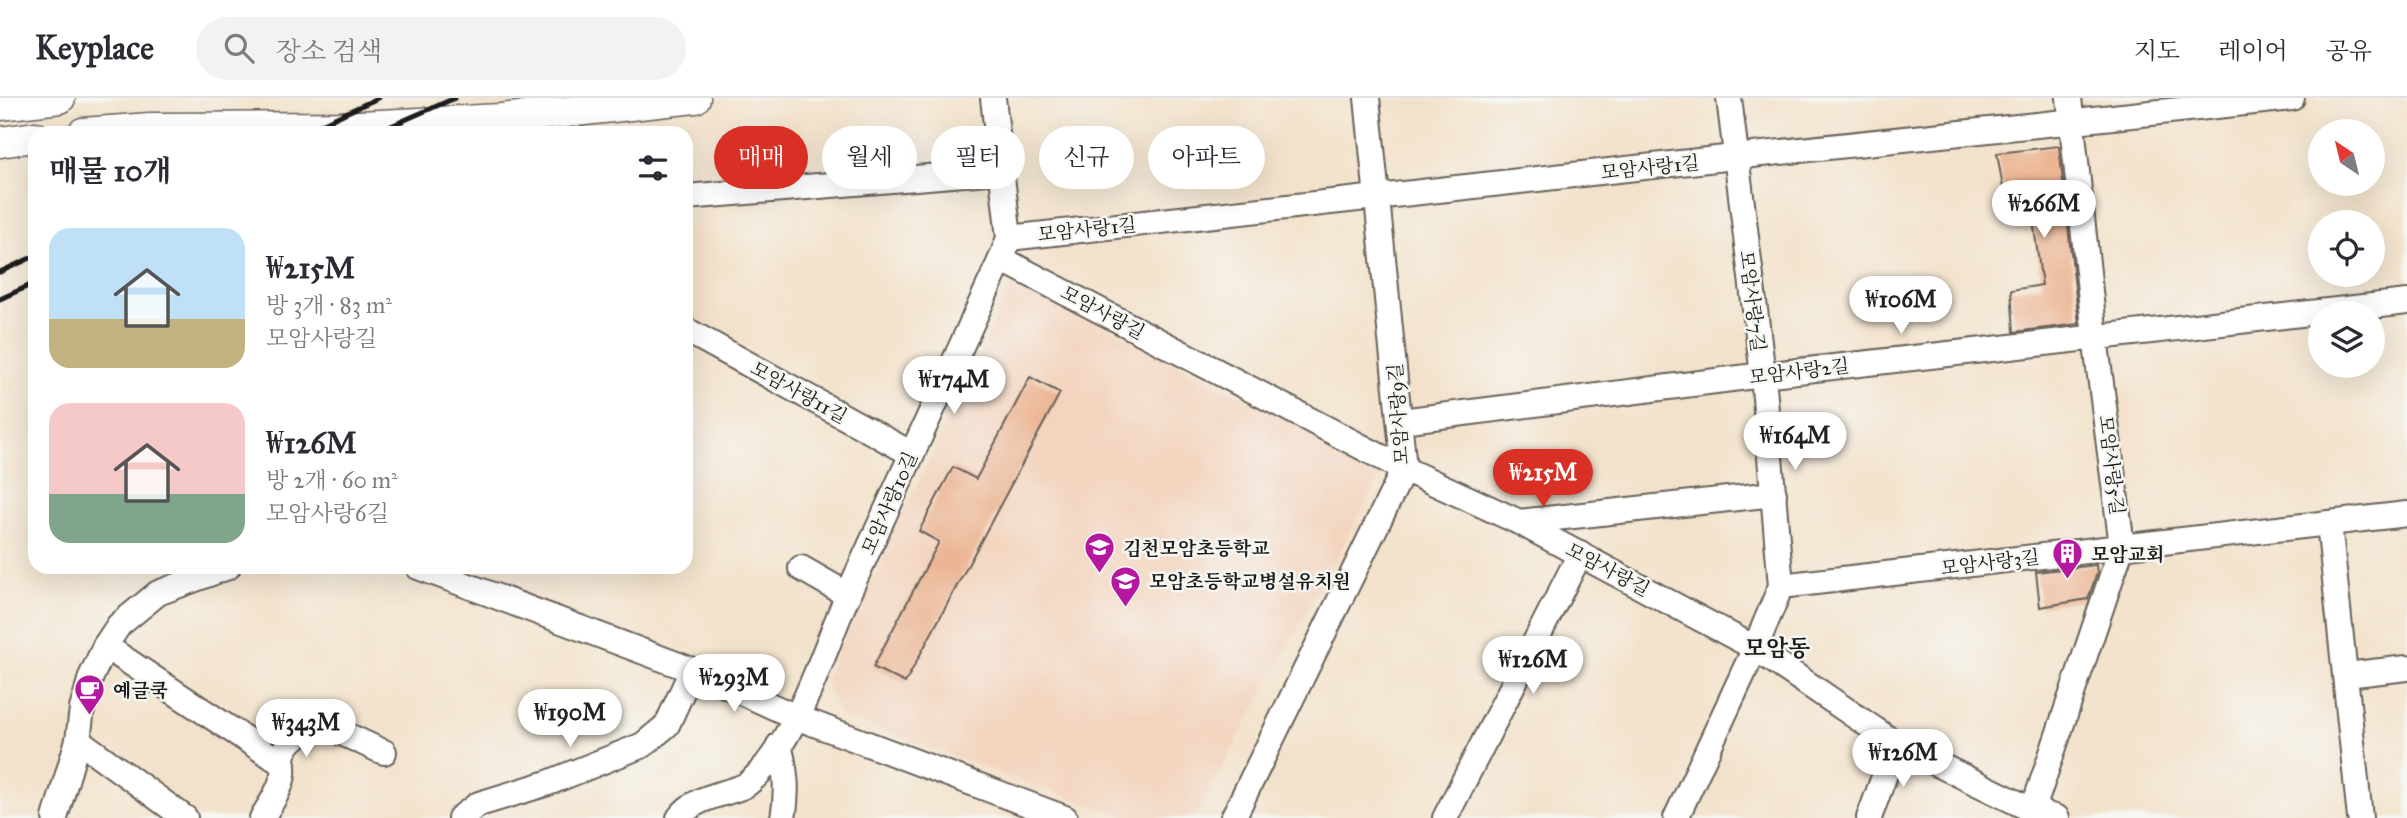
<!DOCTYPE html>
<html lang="ko">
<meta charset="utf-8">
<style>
:root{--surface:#fff;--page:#f2f2f3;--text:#2b2b33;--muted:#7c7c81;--line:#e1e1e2;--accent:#d93025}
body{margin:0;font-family:"IM FELL Great Primer","Noto Serif KR",serif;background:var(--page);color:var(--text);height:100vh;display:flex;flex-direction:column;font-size:26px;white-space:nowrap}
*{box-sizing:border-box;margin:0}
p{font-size:23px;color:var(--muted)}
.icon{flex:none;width:38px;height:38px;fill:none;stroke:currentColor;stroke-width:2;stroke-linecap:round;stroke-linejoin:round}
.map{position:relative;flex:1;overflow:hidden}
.drawer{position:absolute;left:28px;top:28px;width:665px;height:448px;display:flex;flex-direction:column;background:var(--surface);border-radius:21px;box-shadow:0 7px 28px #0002}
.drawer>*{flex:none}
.top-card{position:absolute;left:714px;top:28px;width:665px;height:63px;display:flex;gap:14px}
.needle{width:46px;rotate:325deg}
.tools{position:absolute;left:2308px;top:21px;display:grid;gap:14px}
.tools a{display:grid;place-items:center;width:77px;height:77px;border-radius:50%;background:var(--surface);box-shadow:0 7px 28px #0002;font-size:35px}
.price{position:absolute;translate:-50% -60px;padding:0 16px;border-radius:24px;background:#fff;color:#222;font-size:23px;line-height:46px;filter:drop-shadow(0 2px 4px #0008)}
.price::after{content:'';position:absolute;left:50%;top:42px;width:21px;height:16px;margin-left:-10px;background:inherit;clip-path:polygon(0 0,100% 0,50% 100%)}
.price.current{background:var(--accent);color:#fff}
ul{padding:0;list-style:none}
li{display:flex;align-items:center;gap:21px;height:175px;padding:0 21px}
li span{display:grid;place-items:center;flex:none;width:196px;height:140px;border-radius:21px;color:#555}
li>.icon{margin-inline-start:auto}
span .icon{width:84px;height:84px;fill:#fffc;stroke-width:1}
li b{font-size:30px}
h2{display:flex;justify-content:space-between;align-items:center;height:84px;padding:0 21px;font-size:30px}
.pill{padding:0 24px;border-radius:32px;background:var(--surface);box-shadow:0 7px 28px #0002;font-size:24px;line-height:63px}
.pill.current{background:var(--accent);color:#fff}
header{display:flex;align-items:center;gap:42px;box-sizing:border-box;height:98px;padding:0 35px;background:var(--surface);border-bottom:2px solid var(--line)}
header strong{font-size:33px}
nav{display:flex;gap:38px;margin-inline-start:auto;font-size:24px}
.search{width:490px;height:63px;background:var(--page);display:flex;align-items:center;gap:18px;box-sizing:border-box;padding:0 24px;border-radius:38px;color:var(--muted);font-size:26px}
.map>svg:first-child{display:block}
</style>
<header>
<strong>Keyplace</strong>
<div class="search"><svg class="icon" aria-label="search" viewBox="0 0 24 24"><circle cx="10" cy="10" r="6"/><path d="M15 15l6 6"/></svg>장소 검색</div>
<nav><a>지도</a><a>레이어</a><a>공유</a></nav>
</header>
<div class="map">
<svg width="2407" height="720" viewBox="0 0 2407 720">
<rect width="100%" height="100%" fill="#f6f6f2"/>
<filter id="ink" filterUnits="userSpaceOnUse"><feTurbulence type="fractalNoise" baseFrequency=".0143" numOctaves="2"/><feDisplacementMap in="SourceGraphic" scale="14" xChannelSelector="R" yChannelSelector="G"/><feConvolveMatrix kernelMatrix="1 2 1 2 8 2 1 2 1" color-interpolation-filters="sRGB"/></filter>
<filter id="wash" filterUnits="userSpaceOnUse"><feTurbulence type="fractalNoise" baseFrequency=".00686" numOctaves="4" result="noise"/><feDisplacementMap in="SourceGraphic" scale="28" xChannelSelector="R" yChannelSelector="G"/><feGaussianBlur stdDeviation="1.57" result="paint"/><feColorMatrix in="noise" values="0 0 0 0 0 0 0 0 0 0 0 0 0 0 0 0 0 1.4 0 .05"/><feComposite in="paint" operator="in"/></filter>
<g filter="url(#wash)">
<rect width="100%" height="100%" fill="#f3e2cb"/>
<polygon fill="#f3d4be" points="1014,182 1384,371 1195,720 1127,720 842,619 824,583"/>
<g id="blocks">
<g fill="#ecb694">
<polygon points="2059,48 2079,226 2014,234 2011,192 2042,187 2028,86 2003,90 1997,55"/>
<polygon points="1030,279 1060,295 905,585 873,569 939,444 919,433 953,369 976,381"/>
<polygon points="2096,467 2097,475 2088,501 2040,509 2036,474"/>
</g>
</g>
</g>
<g filter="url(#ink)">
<use href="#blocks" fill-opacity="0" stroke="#676159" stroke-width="2"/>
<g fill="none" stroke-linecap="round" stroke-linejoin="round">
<defs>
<g id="minor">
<polyline points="686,99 1000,73"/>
<polyline points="1009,140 1734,59 2292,0"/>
<polyline points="1001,161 1404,371 1519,424 1755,550 1896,646 2032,712 2057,720"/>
<polyline points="686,232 912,356"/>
<polyline points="1401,323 1763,277 2407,204"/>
<polyline points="1519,424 1774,396"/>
<polyline points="2329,425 2360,720"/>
<polyline points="418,469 692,572 796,619 1065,720"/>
<polyline points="801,470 848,497"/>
<polyline points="1781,488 2407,416"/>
<polyline points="105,548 283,666"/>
<polyline points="2346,577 2407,570"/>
<polyline points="78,642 185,720"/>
<path d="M779,647c7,26 9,46 4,73"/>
<polyline points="55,720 78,642 82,611 91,579 105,548 119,527 158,495 228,469"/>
<path d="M262,720c7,-12 20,-30 21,-44 1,-5 -1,-11 -1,-16 3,-17 24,-33 41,-31 15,2 45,19 61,25"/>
<polyline points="460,720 479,706 548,685 643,647 667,627 692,572"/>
<path d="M679,720c16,-22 42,-22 65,-32 8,-4 17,-15 23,-22 39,-50 57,-115 82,-172 50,-111 101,-222 152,-333l8,-21 -16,-140"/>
<polyline points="1233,720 1404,371 1367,0"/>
<polyline points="1445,720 1580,456"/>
<polyline points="1676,720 1755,550 1781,488 1763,277 1729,0"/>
<polyline points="1869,720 1896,646"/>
<polyline points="2030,720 2122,448 2095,239 2069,0"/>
</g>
<g id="major">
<polyline points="0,7 60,0"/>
<polyline points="83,35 150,30 339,29 501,21 695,0"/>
<polyline points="0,44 35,39"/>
</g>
</defs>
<use href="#minor" stroke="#676159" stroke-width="28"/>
<use href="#major" stroke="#676159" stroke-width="33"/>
<use href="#minor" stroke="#fff" stroke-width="24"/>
<use href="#major" stroke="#fff" stroke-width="30"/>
<g stroke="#1c1c1c" stroke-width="5">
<polyline points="302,35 378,0"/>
<polyline points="375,35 455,0"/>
<polyline points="0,174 35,158"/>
<polyline points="0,201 35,185"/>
</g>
</g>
</g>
<defs>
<symbol id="school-pin" viewBox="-11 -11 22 30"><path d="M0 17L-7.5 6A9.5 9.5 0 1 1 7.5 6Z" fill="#b5179e" stroke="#f6f6f2"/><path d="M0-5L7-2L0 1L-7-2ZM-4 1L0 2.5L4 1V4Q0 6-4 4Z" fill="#fff"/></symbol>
<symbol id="building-pin" viewBox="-11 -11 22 30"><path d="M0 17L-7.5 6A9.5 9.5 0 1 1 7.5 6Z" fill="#b5179e" stroke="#f6f6f2"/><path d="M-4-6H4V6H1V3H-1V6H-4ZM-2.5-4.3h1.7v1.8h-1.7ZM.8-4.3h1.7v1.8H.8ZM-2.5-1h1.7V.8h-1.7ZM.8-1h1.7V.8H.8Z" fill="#fff"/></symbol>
<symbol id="cafe-pin" viewBox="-11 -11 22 30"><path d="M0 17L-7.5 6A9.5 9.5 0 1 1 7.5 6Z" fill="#b5179e" stroke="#f6f6f2"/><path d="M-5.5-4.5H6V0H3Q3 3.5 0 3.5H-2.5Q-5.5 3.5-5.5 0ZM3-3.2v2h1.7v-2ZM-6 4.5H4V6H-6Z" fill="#fff"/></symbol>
</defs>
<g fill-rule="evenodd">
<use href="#school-pin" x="1082" y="432" width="35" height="47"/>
<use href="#building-pin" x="2050" y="438" width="35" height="47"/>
<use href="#school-pin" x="1108" y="466" width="35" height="47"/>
<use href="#cafe-pin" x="72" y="574" width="35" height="47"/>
</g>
<g text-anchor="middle" stroke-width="5" stroke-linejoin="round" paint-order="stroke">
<g font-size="19" fill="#1c1c1c" stroke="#f6f6f2">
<text transform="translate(1650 69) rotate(-6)" y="7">모암사랑1길</text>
<text transform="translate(1087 131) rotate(-6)" y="7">모암사랑1길</text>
<text transform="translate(1753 203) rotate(83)" y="7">모암사랑7길</text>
<text transform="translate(1103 214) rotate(28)" y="7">모암사랑길</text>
<text transform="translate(1799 273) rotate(-7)" y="7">모암사랑2길</text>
<text transform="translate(799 294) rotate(29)" y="7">모암사랑11길</text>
<text transform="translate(1398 316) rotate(-94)" y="7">모암사랑9길</text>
<text transform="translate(2112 367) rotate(83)" y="7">모암사랑5길</text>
<text transform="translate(889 405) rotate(-66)" y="7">모암사랑10길</text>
<text transform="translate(1990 464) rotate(-7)" y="7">모암사랑3길</text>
<text transform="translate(1608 471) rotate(28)" y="7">모암사랑길</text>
</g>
<g font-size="19" font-weight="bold" fill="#1c1c1c" stroke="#f6f6f2" text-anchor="start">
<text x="1123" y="457">김천모암초등학교</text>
<text x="2091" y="463">모암교회</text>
<text x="1149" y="490">모암초등학교병설유치원</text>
<text x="113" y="599">예글쿡</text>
</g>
<g font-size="23" font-weight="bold" fill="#1c1c1c" stroke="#f6f6f2">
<text x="1777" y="558">모암동</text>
</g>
</g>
</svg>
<div class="tools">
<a><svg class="needle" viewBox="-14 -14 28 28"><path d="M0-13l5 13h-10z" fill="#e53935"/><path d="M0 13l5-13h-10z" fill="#7c7c81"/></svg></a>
<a><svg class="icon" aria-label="locate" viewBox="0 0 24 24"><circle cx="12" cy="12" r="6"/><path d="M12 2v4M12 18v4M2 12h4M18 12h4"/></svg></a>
<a><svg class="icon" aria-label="layers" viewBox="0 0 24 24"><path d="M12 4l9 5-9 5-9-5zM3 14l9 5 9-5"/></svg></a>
</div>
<b class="price" style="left:2044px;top:142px">₩266M</b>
<b class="price" style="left:1901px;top:238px">₩106M</b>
<b class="price" style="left:954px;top:318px">₩174M</b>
<b class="price" style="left:1795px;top:374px">₩164M</b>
<b class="price current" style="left:1543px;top:411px">₩215M</b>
<b class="price" style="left:1533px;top:598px">₩126M</b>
<b class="price" style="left:734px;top:616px">₩293M</b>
<b class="price" style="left:570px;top:651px">₩190M</b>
<b class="price" style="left:306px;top:661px">₩343M</b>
<b class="price" style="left:1903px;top:691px">₩126M</b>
<div class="top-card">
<a class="pill current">매매</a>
<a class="pill">월세</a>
<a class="pill">필터</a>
<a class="pill">신규</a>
<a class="pill">아파트</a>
</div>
<section class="drawer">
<h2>매물 10개<svg class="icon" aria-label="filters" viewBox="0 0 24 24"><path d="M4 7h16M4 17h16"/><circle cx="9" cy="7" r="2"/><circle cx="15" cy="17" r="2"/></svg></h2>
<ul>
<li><span style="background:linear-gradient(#bfe0f5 65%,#c2b280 0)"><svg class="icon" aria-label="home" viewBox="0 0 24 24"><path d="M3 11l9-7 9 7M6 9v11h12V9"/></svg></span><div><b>₩215M</b><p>방 3개 · 83 m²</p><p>모암사랑길</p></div></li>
<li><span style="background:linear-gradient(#f6c9c9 65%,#7fa58c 0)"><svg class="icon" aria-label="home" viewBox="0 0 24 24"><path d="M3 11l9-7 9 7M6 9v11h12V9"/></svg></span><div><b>₩126M</b><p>방 2개 · 60 m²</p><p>모암사랑6길</p></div></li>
</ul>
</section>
</div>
